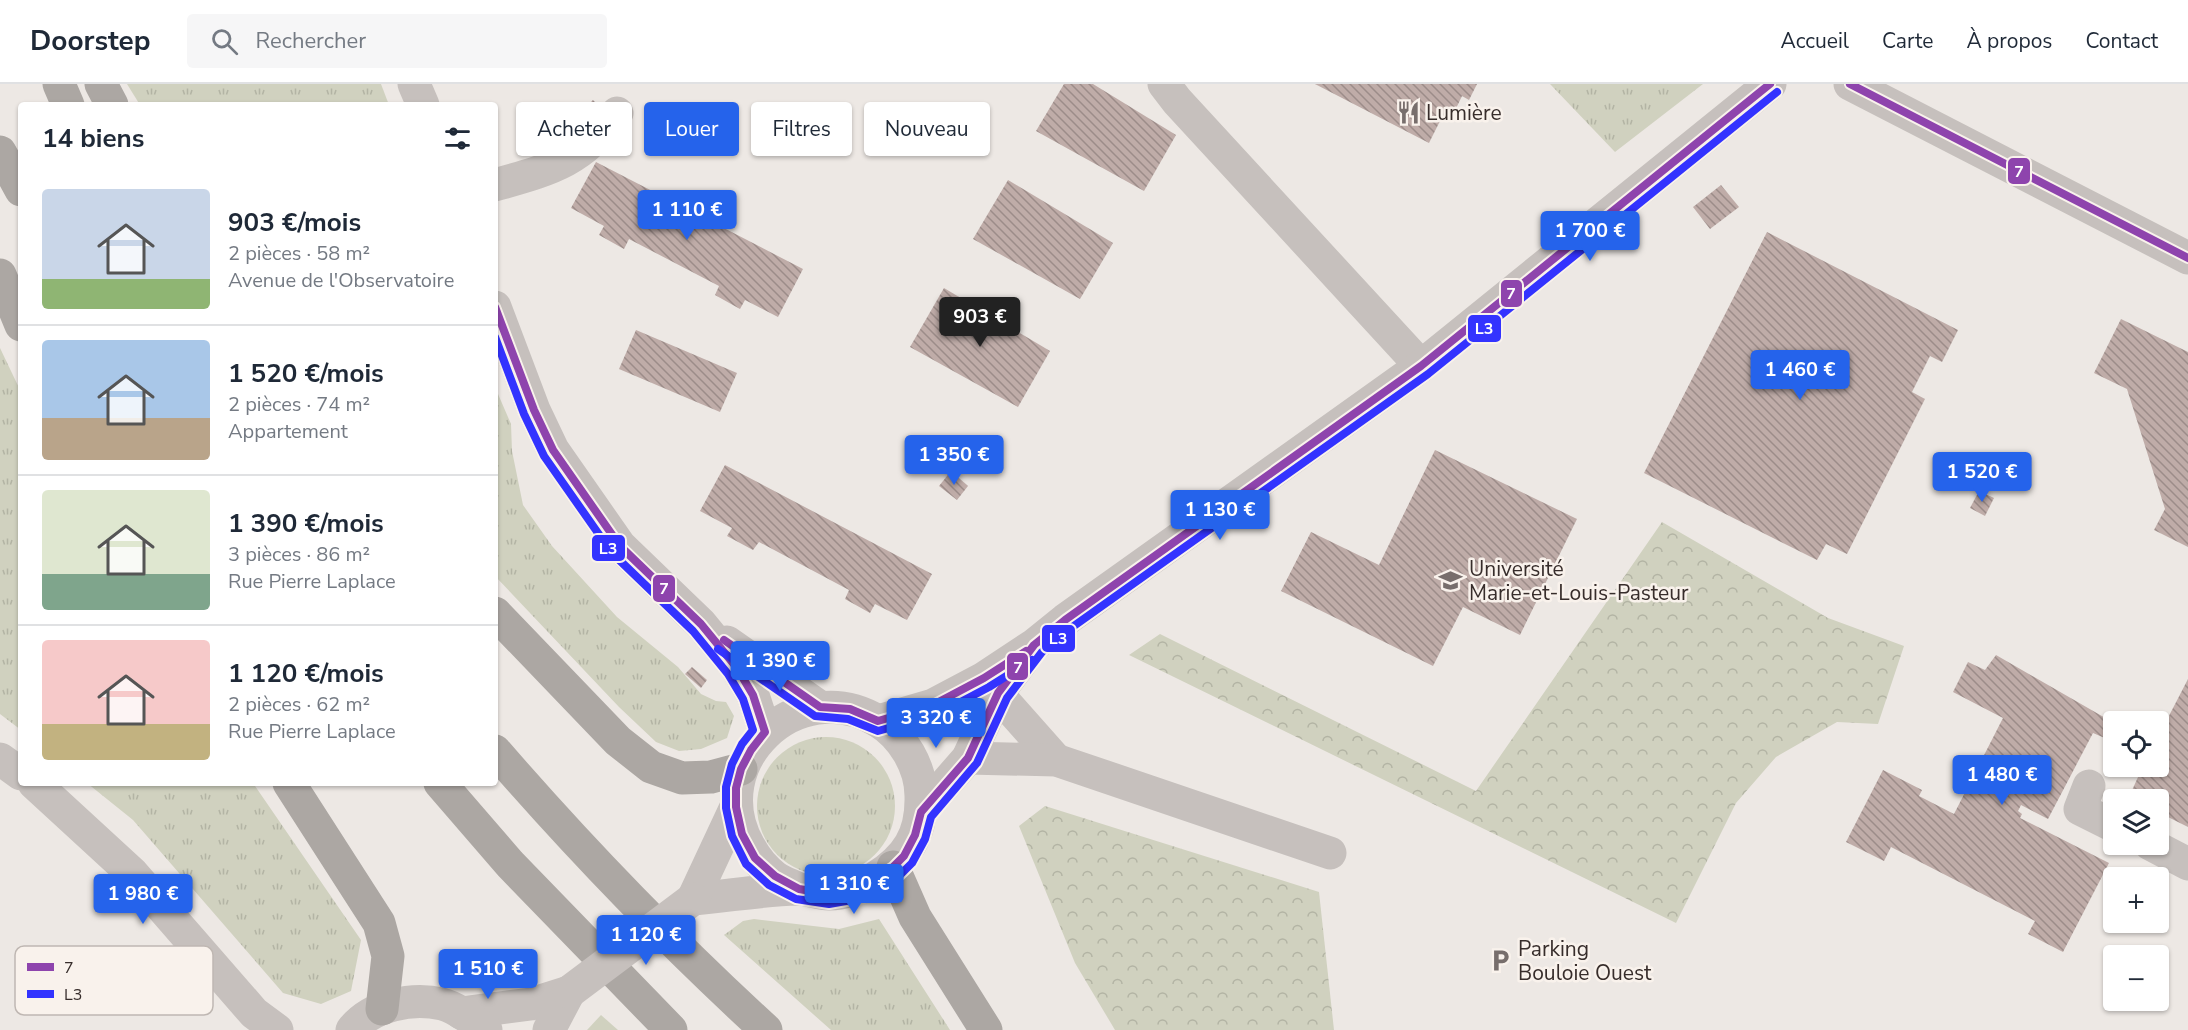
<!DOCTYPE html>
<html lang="fr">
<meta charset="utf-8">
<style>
:root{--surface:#fff;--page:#f6f6f7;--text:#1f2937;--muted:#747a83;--line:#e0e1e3;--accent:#2563eb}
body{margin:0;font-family:"Nunito Sans",sans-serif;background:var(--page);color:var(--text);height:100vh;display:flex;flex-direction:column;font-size:22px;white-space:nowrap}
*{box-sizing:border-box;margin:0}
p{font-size:20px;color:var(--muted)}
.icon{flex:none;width:33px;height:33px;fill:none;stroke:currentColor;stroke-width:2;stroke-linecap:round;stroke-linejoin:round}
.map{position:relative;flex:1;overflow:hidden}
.drawer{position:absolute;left:18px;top:18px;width:480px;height:684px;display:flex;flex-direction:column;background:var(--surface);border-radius:6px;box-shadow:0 2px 4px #0004}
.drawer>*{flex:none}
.banner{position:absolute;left:516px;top:18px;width:570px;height:54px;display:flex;gap:12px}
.tools{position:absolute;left:2103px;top:627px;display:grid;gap:12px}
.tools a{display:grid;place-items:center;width:66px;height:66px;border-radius:6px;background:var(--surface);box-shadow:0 2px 4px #0004;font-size:30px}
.price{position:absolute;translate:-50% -51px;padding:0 14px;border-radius:6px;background:var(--accent);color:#fff;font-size:20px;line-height:39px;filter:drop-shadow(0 2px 3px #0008)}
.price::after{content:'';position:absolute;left:50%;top:36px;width:18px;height:14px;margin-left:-9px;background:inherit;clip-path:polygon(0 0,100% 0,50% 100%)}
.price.current{background:#222;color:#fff}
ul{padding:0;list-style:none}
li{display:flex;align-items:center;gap:18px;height:150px;padding:0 24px}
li+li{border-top:2px solid var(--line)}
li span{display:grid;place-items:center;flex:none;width:168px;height:120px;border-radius:6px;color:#555}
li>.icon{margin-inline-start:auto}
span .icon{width:72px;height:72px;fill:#fffc;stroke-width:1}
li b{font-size:26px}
h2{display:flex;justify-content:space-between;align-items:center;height:72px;padding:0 24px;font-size:26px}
.chip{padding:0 21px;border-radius:6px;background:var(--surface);box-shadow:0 2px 4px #0004;font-size:21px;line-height:54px}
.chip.current{background:var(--accent);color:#fff}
header{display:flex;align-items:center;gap:36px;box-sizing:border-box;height:84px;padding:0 30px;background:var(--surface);border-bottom:2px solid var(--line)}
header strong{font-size:28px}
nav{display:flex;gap:33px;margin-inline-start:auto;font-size:21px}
.search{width:420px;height:54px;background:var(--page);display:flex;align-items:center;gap:15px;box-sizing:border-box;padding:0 21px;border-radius:6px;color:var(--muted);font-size:22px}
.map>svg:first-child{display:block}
</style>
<header>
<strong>Doorstep</strong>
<div class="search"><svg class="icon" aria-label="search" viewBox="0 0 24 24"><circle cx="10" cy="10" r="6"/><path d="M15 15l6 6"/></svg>Rechercher</div>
<nav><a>Accueil</a><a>Carte</a><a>À propos</a><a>Contact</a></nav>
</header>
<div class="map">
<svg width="2188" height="946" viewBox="0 0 2188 946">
<defs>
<pattern id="grass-tufts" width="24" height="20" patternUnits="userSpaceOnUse" patternTransform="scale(1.5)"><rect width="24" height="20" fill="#d0d1bf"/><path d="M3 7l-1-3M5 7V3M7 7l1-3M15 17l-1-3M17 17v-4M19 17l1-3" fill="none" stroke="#b3b4a4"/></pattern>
<pattern id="forest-crowns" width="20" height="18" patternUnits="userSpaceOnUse" patternTransform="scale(1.5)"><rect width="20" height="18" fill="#d0d1bf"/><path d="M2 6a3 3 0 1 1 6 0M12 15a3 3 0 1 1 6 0" fill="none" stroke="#b3b4a4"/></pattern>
<pattern id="building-back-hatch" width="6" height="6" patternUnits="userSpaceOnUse" patternTransform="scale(1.5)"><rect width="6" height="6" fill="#bfaca8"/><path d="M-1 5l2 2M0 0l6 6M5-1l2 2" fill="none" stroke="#9c8c89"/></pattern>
</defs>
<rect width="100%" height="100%" fill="#ede8e4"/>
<g fill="url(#grass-tufts)">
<polygon points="127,0 381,0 389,21 140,21"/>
<polygon points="1550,0 1703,0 1615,68"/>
<polygon points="0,264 21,308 21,646 0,630"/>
<polygon points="495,303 511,340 512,367 523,421 552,462 617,533 678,583 701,610 716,617 726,618 734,632 727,654 701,665 679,667 656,658 619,623 495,492"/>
<circle cx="826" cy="722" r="69"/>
<polygon points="87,699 253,699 361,856 351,907 321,920 283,909 133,736"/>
<polygon points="754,835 839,845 879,835 950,946 831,946 724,851 743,837"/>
<polygon points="601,931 618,946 587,946"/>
</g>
<g fill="url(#forest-crowns)">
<polygon points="1662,438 1828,534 1904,562 1878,640 1837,638 1776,673 1736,719 1676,839 1129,571 1160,550 1476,707"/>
<polygon points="1045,722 1319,808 1334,946 1115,946 1075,879 1019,742"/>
</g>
<g fill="url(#building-back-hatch)">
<polygon points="1064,0 1093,0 1176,51 1144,107 1036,47"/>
<polygon points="1315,0 1477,0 1469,16 1462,12 1450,37 1442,33 1429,59"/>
<polygon points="593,16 603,26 581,47 571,38"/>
<polygon points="596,78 803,185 778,233 745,216 740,225 715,211 719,202 629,155 624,165 599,151 604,142 571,124"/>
<polygon points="1008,96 1113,159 1080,215 973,155"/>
<polygon points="1721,101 1739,123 1710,145 1693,123"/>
<polygon points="1767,148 1958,246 1942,278 1930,272 1912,308 1925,315 1847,470 1826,460 1817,476 1644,389"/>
<polygon points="944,204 1050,267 1018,323 910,263"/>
<polygon points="2121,235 2188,268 2188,463 2154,446 2165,425 2127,305 2094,289"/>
<polygon points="636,246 737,289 720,328 619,285"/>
<polygon points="1435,366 1577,435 1520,551 1463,523 1433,582 1281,507 1311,448 1379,481"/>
<polygon points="725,381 932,490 907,536 875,520 870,529 845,515 849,506 759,458 753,466 727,452 732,444 700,427"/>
<polygon points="951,387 968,402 957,416 939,402"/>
<polygon points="1979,407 1994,414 1985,432 1970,424"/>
<polygon points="1996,571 2114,639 2114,658 2093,649 2048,735 2021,721 2018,727 2022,730 2020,734 2109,779 2063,868 2028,850 2035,837 1891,763 1884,777 1846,758 1883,686 1922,706 1919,712 1954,730 2003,634 1953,608 1968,578 1985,586"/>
<polygon points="692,583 707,596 701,604 685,590"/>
<polygon points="2188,595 2188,743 2158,728 2158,716 2134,716 2129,713 2143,682 2158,682 2158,653"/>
</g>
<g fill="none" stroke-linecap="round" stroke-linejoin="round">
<g stroke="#c6c0bd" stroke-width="33">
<polyline points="414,0 423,21"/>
<polyline points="1164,0 1177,17 1421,282"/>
<polyline points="1850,0 2188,174"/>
<path d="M495,101c56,-16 86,-23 122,-72"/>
<polyline points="495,223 534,326 553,366 620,462 701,540 737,584 753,611 765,648"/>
<polyline points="727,558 820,623"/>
<polyline points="985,596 1056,676"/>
<polyline points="878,637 933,621 984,594 1034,561 1065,536 1421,282 1770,0"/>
<polyline points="968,674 1056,676 1330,769"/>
<polyline points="0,675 21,690"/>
<polyline points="34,699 133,790 254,929 277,946"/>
<polyline points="2089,702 2080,725 2114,742"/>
<polyline points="921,728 968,674 998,609 1022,577"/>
<polyline points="2150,760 2188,780"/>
<path d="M693,815c35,-3 70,-9 104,-10 11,0 21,5 32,5 17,0 32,-7 46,-16 32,-20 47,-43 46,-82 0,-29 -18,-60 -43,-75 -81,-49 -176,42 -129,125 6,11 15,23 26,31 7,5 16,8 24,12"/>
<polyline points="693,815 736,723"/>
<polyline points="461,929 531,920 569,908"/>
<path d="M352,946c20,-25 60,-33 90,-26 16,4 31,17 44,26"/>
<polyline points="549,946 569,908"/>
</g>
<g stroke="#aca7a3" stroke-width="33">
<polyline points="59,0 68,21"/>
<polyline points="101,0 112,21"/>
<polyline points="0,68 21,106"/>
<polyline points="0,191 21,241"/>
<polyline points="495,529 618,657 651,683 682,694 711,693 741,685"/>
<path d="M495,667c85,98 175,191 271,279"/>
<polyline points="289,699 379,839 388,872 382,925"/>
<polyline points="440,699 510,780 671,946"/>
<polyline points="893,783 915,833 986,946"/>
</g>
<polyline stroke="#c6c0bd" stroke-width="33" points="569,908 693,815"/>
<defs>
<g id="bus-1">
<polyline points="1850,0 2188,174"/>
<polyline points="495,223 534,326 553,366 620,462 701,540 737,584 753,611 765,648 751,666 741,685 736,704 736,723 742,750 755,774 775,792 799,805 829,810 860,804 893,783 904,772 915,751 921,728 968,674 998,609 1034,561 1065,536 1421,282 1770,0"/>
<polyline points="724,556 820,623 850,625 878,637 933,621 984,594 1026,567"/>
</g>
<g id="bus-2">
<polyline points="495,253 524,330 544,372 612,469 693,547 728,590 743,615 753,646 742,660 732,680 726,703 726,724 732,752 746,780 769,801 796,815 829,820 863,814 900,791 912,779 925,755 931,733 977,679 1007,614 1042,568 1071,544 1428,290 1777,8"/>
<polyline points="718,565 815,632 848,635 878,647 938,630 989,603 1032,576"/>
</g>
</defs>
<use href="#bus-1" stroke="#f9f2ec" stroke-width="12"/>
<use href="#bus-2" stroke="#f9f2ec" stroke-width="12"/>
<use href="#bus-1" stroke="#8e44ad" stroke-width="8"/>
<use href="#bus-2" stroke="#33f" stroke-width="8"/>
</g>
<defs>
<symbol id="restaurant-bare" viewBox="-9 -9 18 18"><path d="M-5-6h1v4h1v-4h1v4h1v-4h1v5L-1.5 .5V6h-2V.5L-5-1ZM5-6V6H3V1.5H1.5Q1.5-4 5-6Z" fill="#776e6c" stroke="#f9f2ec" stroke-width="2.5" paint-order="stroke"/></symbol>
<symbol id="university-bare" viewBox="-9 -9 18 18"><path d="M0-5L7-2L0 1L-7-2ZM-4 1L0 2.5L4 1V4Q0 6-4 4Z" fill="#776e6c" stroke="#f9f2ec" stroke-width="2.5" paint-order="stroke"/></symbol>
<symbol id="parking-bare" viewBox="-9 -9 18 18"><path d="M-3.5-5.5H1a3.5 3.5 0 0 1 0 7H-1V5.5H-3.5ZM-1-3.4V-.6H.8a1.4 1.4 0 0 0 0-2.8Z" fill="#776e6c" stroke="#f9f2ec" stroke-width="2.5" paint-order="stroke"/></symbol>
</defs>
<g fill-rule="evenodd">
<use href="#restaurant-bare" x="1392" y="12" width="33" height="33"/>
<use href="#university-bare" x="1434" y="480" width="33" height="33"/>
<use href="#parking-bare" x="1484" y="860" width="33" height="33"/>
</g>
<g text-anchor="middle" stroke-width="5" stroke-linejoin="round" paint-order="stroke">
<g font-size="21" fill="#372d2b" stroke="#f9f2ec" text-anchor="start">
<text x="1426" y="36">Lumière</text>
<text x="1469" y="492">Université<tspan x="1469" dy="24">Marie-et-Louis-Pasteur</tspan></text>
<text x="1518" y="872">Parking<tspan x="1518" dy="24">Bouloie Ouest</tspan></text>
</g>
</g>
<rect x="15" y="862" width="198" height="69" rx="9" fill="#f9f2ec" stroke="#bfb7b2" stroke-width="1.5"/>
<rect x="27" y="879" width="27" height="8" fill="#8e44ad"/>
<rect x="27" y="906" width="27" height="8" fill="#33f"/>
<g font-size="16" fill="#372d2b">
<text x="64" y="889">7</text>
<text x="64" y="916">L3</text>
</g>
<g stroke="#f9f2ec" stroke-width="2">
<rect x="2007" y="73" width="24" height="28" rx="6" fill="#8e44ad"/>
<rect x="1500" y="195" width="23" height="29" rx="6" fill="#8e44ad"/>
<rect x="1467" y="230" width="35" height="29" rx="6" fill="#33f"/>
<rect x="591" y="450" width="35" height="28" rx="6" fill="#33f"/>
<rect x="652" y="490" width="24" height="29" rx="6" fill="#8e44ad"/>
<rect x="1041" y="540" width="35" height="29" rx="6" fill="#33f"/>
<rect x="1006" y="568" width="23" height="29" rx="6" fill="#8e44ad"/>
</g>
<g font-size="16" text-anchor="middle" font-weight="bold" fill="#fff">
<text x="2019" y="93">7</text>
<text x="1511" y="215">7</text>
<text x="1484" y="250">L3</text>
<text x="608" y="470">L3</text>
<text x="664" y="510">7</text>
<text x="1058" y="560">L3</text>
<text x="1018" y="589">7</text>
</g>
</svg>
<div class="tools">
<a><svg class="icon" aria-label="locate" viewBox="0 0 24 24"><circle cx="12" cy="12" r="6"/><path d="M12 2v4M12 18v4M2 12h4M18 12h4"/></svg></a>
<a><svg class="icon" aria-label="layers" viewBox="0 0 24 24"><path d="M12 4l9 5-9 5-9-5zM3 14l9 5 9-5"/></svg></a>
<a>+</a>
<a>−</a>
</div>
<b class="price" style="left:687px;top:157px">1 110 €</b>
<b class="price" style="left:1590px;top:178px">1 700 €</b>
<b class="price current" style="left:980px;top:264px">903 €</b>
<b class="price" style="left:1800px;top:317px">1 460 €</b>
<b class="price" style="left:954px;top:402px">1 350 €</b>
<b class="price" style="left:1982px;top:419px">1 520 €</b>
<b class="price" style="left:1220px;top:457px">1 130 €</b>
<b class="price" style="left:780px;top:608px">1 390 €</b>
<b class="price" style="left:936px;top:665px">3 320 €</b>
<b class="price" style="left:2002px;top:722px">1 480 €</b>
<b class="price" style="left:854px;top:831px">1 310 €</b>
<b class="price" style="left:143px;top:841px">1 980 €</b>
<b class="price" style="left:646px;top:882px">1 120 €</b>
<b class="price" style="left:488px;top:916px">1 510 €</b>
<div class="banner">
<a class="chip">Acheter</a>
<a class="chip current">Louer</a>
<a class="chip">Filtres</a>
<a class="chip">Nouveau</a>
</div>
<section class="drawer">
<h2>14 biens<svg class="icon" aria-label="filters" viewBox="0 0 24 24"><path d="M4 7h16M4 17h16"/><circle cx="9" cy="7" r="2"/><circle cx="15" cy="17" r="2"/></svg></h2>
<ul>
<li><span style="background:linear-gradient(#c9d6e8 75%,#8fb573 0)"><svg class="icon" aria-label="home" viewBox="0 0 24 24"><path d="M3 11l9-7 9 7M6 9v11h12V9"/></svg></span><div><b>903 €/mois</b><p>2 pièces · 58 m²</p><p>Avenue de l'Observatoire</p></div></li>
<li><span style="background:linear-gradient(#a9c7e8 65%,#b9a48a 0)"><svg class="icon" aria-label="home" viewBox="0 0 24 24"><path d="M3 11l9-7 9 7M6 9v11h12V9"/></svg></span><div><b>1 520 €/mois</b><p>2 pièces · 74 m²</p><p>Appartement</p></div></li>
<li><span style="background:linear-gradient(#dfe7d0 70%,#7fa58c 0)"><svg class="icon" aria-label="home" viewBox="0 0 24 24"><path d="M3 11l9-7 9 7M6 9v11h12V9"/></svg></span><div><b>1 390 €/mois</b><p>3 pièces · 86 m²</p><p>Rue Pierre Laplace</p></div></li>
<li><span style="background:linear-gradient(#f6c9c9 70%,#c2b280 0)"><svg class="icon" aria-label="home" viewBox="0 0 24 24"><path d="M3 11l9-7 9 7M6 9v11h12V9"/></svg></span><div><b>1 120 €/mois</b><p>2 pièces · 62 m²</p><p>Rue Pierre Laplace</p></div></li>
</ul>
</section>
</div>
